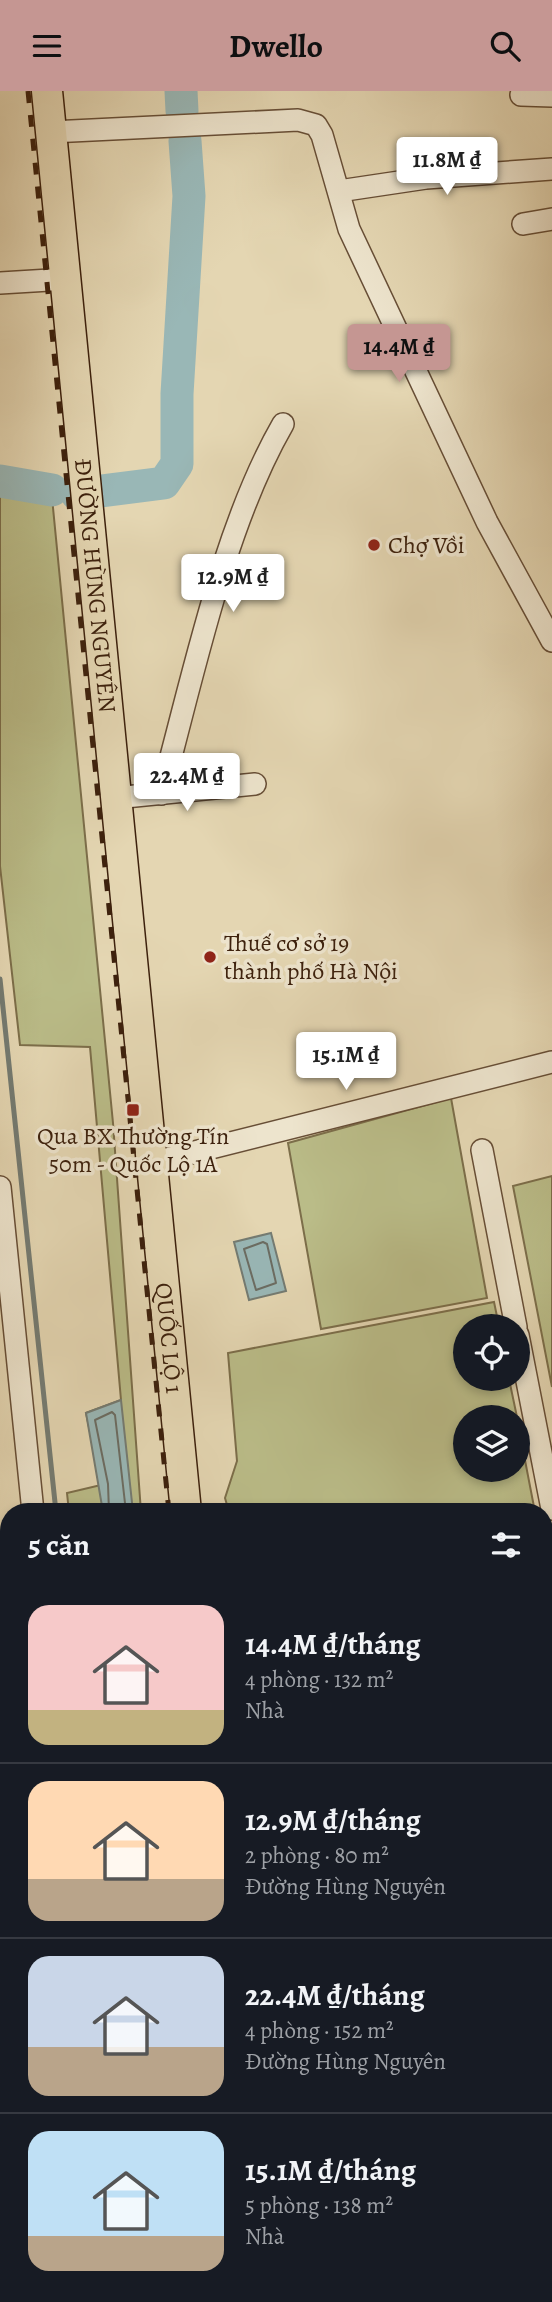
<!DOCTYPE html>
<html lang="vi">
<meta charset="utf-8">
<style>
:root{--surface:#171b24;--page:#242831;--text:#f1f3f6;--muted:#9ea1a6;--line:#363941;--accent:#c59692}
body{margin:0;font-family:Alegreya,serif;background:var(--page);color:var(--text);height:100vh;display:flex;flex-direction:column;font-size:26px;white-space:nowrap}
*{box-sizing:border-box;margin:0}
p{font-size:23px;color:var(--muted)}
.icon{flex:none;width:38px;height:38px;fill:none;stroke:currentColor;stroke-width:2;stroke-linecap:round;stroke-linejoin:round}
.map{position:relative;flex:1;overflow:hidden}
.panel{position:absolute;left:0px;top:1412px;width:553px;height:800px;display:flex;flex-direction:column;background:var(--surface);border-radius:28px 28px 0 0;box-shadow:0 4px 10px #0003}
.panel>*{flex:none}
.tools{position:absolute;left:453px;top:1223px;display:grid;gap:14px}
.tools a{display:grid;place-items:center;width:77px;height:77px;border-radius:50%;background:var(--surface);box-shadow:0 4px 10px #0003;font-size:35px}
.price{position:absolute;translate:-50% -60px;padding:0 16px;border-radius:7px;background:#fff;color:#222;font-size:23px;line-height:46px;filter:drop-shadow(0 2px 4px #0008)}
.price::after{content:'';position:absolute;left:50%;top:42px;width:21px;height:16px;margin-left:-10px;background:inherit;clip-path:polygon(0 0,100% 0,50% 100%)}
.price.active{background:var(--accent);color:#111}
ul{padding:0;list-style:none}
li{display:flex;align-items:center;gap:21px;height:175px;padding:0 28px}
li+li{border-top:2px solid var(--line)}
li span{display:grid;place-items:center;flex:none;width:196px;height:140px;border-radius:21px;color:#555}
li>.icon{margin-inline-start:auto}
span .icon{width:84px;height:84px;fill:#fffc;stroke-width:1}
li b{font-size:30px}
h2{display:flex;justify-content:space-between;align-items:center;height:84px;padding:0 28px;font-size:30px}
header{display:flex;justify-content:space-between;align-items:center;height:91px;padding:0 28px;background:var(--accent);color:#111;font-size:32px;font-weight:700}
.map>svg:first-child{display:block}
</style>
<header><svg class="icon" aria-label="menu" viewBox="0 0 24 24"><path d="M4 6h16M4 12h16M4 18h16"/></svg>Dwello<svg class="icon" aria-label="search" viewBox="0 0 24 24"><circle cx="10" cy="10" r="6"/><path d="M15 15l6 6"/></svg></header>
<div class="map">
<svg width="552" height="2211" viewBox="0 0 552 2211">
<rect width="100%" height="100%" fill="#e4d6b2"/>
<filter id="stains"><feTurbulence type="fractalNoise" baseFrequency=".00286" numOctaves="4"/><feColorMatrix values="0 0 0 0 .2 0 0 0 0 .09 0 0 0 0 .02 0 0 0 .5 -.17"/></filter>
<radialGradient id="worn" r=".72"><stop offset=".6" stop-color="#630" stop-opacity="0"/><stop offset="1" stop-color="#630" stop-opacity=".3"/></radialGradient>
<g fill="#babc88" stroke="#7c6e4a" stroke-width="2">
<polygon points="50,386 113,1032 141,1421 69,1421 67,1402 101,1394 86,1322 121,1309 90,956 20,954 0,775 0,391"/>
<polygon points="451,1007 487,1207 321,1238 288,1052"/>
<polygon points="552,1085 552,1296 513,1095"/>
<polygon points="494,1211 499,1235 466,1236 466,1288 509,1288 517,1326 466,1326 466,1379 518,1379 518,1333 535,1421 229,1421 225,1407 237,1370 228,1262"/>
<polygon points="544,1469 552,1509 552,2061 544,2063"/>
<polygon points="9,2127 9,2203 97,2203 98,2211 0,2211 0,2130"/>
<polygon points="148,2203 223,2203 224,2211 149,2211"/>
<polygon points="281,2203 505,2203 507,2211 282,2211"/>
</g>
<g fill="#99b7b6" stroke="#747b72" stroke-width="2">
<polygon points="271,1142 286,1200 249,1209 234,1151"/>
<polygon points="121,1309 133,1421 103,1421 86,1322"/>
</g>
<g fill="none" stroke-linecap="round" stroke-linejoin="round">
<g stroke="#6b6c62" stroke-width="2">
<polygon points="263,1151 267,1153 276,1192 256,1199 244,1158"/>
<polyline points="109,1421 108,1393 95,1329 112,1321 115,1324 126,1421"/>
</g>
<g stroke="#747b72" stroke-width="5">
<polyline points="0,888 56,1421"/>
<polyline points="138,2203 139,2211"/>
</g>
<g stroke="#99b7b6" stroke-width="33">
<polyline points="181,0 182,20"/>
<polyline points="0,390 52,399"/>
<polyline points="77,403 164,392 177,373 177,303 189,105 185,50"/>
</g>
<defs>
<g id="minor">
<polyline points="521,4 552,5"/>
<polyline points="51,41 298,29 316,34 322,44 349,138 487,431 552,550"/>
<polyline points="339,100 426,87 552,78"/>
<polyline points="523,133 552,128"/>
<polyline points="0,192 66,188"/>
<path d="M161,703c32,-116 62,-266 122,-370"/>
<polyline points="115,707 255,693"/>
<polyline points="482,1059 516,1236"/>
<polyline points="151,1072 552,971"/>
<polyline points="0,1096 33,1421"/>
<polyline points="518,1244 552,1418"/>
<polyline points="544,2082 552,2080"/>
<polyline points="114,2203 114,2211"/>
<polyline points="522,2203 523,2211"/>
</g>
<g id="highway">
<path id="s1" d="M47,0l139,1421"/>
<polyline points="270,2203 271,2211"/>
</g>
</defs>
<use href="#minor" stroke="#674e36" stroke-width="24"/>
<use href="#highway" stroke="#3d210d" stroke-width="33"/>
<use href="#minor" stroke="#ede4cd" stroke-width="21"/>
<use href="#highway" stroke="#e4d6b2" stroke-width="30"/>
<g stroke="#3d210d" stroke-width="5" stroke-dasharray="12 12" stroke-linecap="butt">
<polyline points="28,0 169,1421"/>
<polyline points="239,2203 239,2211"/>
</g>
</g>
<g fill="#8f2418" stroke="#ede4cd" stroke-width="2.5">
<circle cx="374" cy="454" r="7"/>
<circle cx="210" cy="866" r="7"/>
<rect x="126" y="1012" width="14" height="14" rx="3.5"/>
</g>
<g text-anchor="middle" stroke-width="7" stroke-linejoin="round" paint-order="stroke">
<g font-size="24" fill="#3d210d" stroke="#ede4cd" text-anchor="start">
<text x="388" y="462">Chợ Vồi</text>
<text x="224" y="860">Thuế cơ sở 19<tspan x="224" dy="28">thành phố Hà Nội</tspan></text>
<text x="133" y="1053" text-anchor="middle">Qua BX Thường Tín<tspan x="133" dy="28">50m - Quốc Lộ 1A</tspan></text>
</g>
<g font-size="24" fill="#3d210d" stroke="#ede4cd">
<text dy="8" stroke="none"><textPath href="#s1" startOffset="497">ĐƯỜNG HÙNG NGUYÊN</textPath></text>
<text dy="8" stroke="none"><textPath href="#s1" startOffset="1253">QUỐC LỘ 1</textPath></text>
</g>
</g>
<rect width="100%" height="100%" filter="url(#stains)"/>
<rect width="100%" height="100%" fill="url(#worn)"/>
</svg>
<div class="tools">
<a><svg class="icon" aria-label="locate" viewBox="0 0 24 24"><circle cx="12" cy="12" r="6"/><path d="M12 2v4M12 18v4M2 12h4M18 12h4"/></svg></a>
<a><svg class="icon" aria-label="layers" viewBox="0 0 24 24"><path d="M12 4l9 5-9 5-9-5zM3 14l9 5 9-5"/></svg></a>
</div>
<b class="price" style="left:447px;top:106px">11.8M ₫</b>
<b class="price active" style="left:399px;top:293px">14.4M ₫</b>
<b class="price" style="left:233px;top:523px">12.9M ₫</b>
<b class="price" style="left:187px;top:722px">22.4M ₫</b>
<b class="price" style="left:346px;top:1001px">15.1M ₫</b>
<section class="panel">
<h2>5 căn<svg class="icon" aria-label="filters" viewBox="0 0 24 24"><path d="M4 7h16M4 17h16"/><circle cx="9" cy="7" r="2"/><circle cx="15" cy="17" r="2"/></svg></h2>
<ul>
<li><span style="background:linear-gradient(#f6c9c9 75%,#c2b280 0)"><svg class="icon" aria-label="home" viewBox="0 0 24 24"><path d="M3 11l9-7 9 7M6 9v11h12V9"/></svg></span><div><b>14.4M ₫/tháng</b><p>4 phòng · 132 m²</p><p>Nhà</p></div></li>
<li><span style="background:linear-gradient(#ffd9b3 70%,#b9a48a 0)"><svg class="icon" aria-label="home" viewBox="0 0 24 24"><path d="M3 11l9-7 9 7M6 9v11h12V9"/></svg></span><div><b>12.9M ₫/tháng</b><p>2 phòng · 80 m²</p><p>Đường Hùng Nguyên</p></div></li>
<li><span style="background:linear-gradient(#c9d6e8 65%,#b9a48a 0)"><svg class="icon" aria-label="home" viewBox="0 0 24 24"><path d="M3 11l9-7 9 7M6 9v11h12V9"/></svg></span><div><b>22.4M ₫/tháng</b><p>4 phòng · 152 m²</p><p>Đường Hùng Nguyên</p></div></li>
<li><span style="background:linear-gradient(#bfe0f5 75%,#b9a48a 0)"><svg class="icon" aria-label="home" viewBox="0 0 24 24"><path d="M3 11l9-7 9 7M6 9v11h12V9"/></svg></span><div><b>15.1M ₫/tháng</b><p>5 phòng · 138 m²</p><p>Nhà</p></div></li>
</ul>
</section>
</div>
